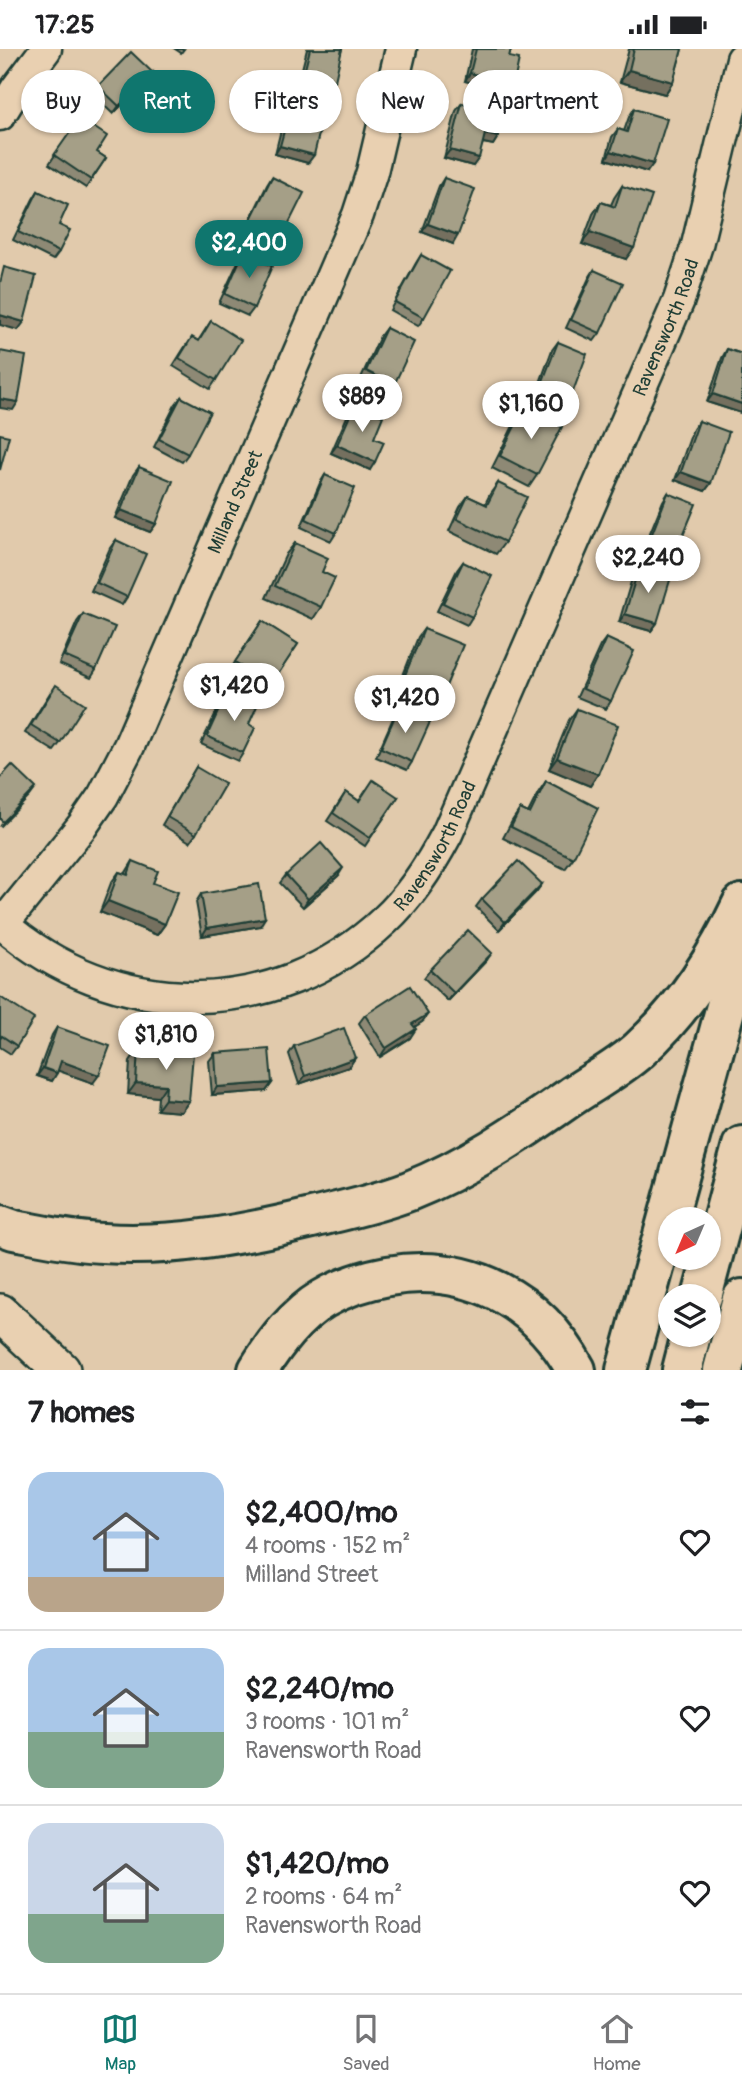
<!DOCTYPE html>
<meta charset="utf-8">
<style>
:root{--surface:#fff;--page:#f6f6f6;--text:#202124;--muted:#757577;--line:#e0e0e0;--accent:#0f766e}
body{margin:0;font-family:Pangolin,sans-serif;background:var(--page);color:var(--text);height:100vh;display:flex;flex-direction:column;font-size:26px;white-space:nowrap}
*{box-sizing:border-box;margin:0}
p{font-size:23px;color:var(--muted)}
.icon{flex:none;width:38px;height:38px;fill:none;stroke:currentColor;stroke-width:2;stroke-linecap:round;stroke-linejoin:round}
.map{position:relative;height:1321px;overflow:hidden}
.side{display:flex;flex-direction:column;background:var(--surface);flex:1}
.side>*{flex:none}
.top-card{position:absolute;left:21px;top:21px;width:700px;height:63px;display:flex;gap:14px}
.needle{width:46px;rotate:224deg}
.buttons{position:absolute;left:658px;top:1158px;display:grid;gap:14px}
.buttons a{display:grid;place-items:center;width:63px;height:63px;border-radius:50%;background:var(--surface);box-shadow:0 2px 5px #0004;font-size:35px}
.price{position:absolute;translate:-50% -60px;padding:0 16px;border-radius:24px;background:#fff;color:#222;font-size:23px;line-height:46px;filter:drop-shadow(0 2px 4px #0008)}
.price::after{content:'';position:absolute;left:50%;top:42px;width:21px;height:16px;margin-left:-10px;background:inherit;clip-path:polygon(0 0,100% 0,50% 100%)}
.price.selected{background:var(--accent);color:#fff}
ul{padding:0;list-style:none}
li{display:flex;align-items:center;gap:21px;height:175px;padding:0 28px}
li+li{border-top:2px solid var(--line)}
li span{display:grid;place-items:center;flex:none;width:196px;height:140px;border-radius:21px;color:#555}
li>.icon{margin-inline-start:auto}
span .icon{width:84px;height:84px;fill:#fffc;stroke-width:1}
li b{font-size:30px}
h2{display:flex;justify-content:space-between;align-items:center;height:84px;padding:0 28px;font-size:30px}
.pill{padding:0 24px;border-radius:32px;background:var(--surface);box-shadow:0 2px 5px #0004;font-size:24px;line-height:63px}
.pill.selected{background:var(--accent);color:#fff}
.status{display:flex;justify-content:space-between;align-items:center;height:49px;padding:0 35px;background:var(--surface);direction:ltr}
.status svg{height:19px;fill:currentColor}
.dock{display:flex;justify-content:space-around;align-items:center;height:98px;border-top:2px solid var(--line);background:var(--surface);font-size:19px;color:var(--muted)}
.dock a{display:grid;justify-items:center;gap:4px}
.dock .selected{color:var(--accent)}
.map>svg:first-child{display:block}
</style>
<div class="status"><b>17:25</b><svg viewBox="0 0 49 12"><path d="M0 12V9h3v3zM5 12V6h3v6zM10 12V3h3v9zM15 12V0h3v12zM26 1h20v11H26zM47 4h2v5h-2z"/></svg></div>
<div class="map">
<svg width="742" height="1321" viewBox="0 0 742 1321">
<rect width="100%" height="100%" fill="#e1caac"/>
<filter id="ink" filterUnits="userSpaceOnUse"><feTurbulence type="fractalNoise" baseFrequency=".0143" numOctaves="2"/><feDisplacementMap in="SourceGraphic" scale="14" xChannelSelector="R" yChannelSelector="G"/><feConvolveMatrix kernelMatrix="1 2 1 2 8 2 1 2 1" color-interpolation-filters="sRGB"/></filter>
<g filter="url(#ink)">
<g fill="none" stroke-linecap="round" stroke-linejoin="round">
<defs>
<g id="minor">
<polyline points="0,66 16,40 46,0"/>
<path id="s1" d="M0,873c112,99 275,102 385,-2 26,-24 45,-54 62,-86l232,-534 18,-55 45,-186"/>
<path id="s2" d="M3,875l80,-99 20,-29 26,-50 229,-531 14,-43 29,-123"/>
</g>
<polyline id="major" points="0,1264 61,1321"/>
<g id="highway">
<path d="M0,1176l14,5c29,5 59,12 89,13 70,5 142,-9 209,-25 33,-8 66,-15 97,-27 58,-23 110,-58 160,-93 23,-16 49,-29 70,-48 44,-40 78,-93 103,-146"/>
<polyline points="702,1248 742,1097"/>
<path d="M258,1321c17,-27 37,-54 65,-71 20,-12 43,-19 65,-23 80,-14 150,23 188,94"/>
<polyline points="626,1321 742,899"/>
<polyline points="682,1321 691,1286"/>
<polyline points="723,1321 742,1250"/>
</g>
</defs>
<use href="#minor" stroke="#1f3d34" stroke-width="35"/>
<use href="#major" stroke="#1f3d34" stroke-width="42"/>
<use href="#highway" stroke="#1f3d34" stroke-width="44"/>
<use href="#minor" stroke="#e9d0b1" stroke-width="30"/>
<use href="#major" stroke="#e9d0b1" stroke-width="37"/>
<use href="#highway" stroke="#e9d0b1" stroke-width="38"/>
</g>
<g fill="#8e8974" stroke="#1f3d34" stroke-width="2">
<polygon points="175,0 184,0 181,4"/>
<polygon points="307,0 342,0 329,40 299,32"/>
<polygon points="472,0 511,0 509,8 514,34 508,42 465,32"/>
<polygon points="629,0 682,0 673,33 665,45 620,33"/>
<polygon points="152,23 146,31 113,65 92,45 98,37"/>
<polygon points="292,52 308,114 275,105 286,60"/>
<polygon points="462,54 498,88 493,96 483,94 473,117 444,109 456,62"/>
<polygon points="634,60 647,123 606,110 612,88 618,80 624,82 629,68"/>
<polygon points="80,69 97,103 106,109 86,139 49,115"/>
<polygon points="272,128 283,186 277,194 246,179 267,136"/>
<polygon points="444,129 453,195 422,183 439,137"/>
<polygon points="622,137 626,210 582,195 593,165 601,153 611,156 614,149"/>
<polygon points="38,142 59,176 59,203 53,211 13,191 33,150"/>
<polygon points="243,204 254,259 248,267 219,254 238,213"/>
<polygon points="421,206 424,269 418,277 390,261 416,214"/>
<polygon points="594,221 600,284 594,292 566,279 589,229"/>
<polygon points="211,272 216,331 210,340 173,317 186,296 198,292"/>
<polygon points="386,279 394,336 388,344 360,331 380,287"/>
<polygon points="558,293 568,356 562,364 533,353 552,301"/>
<polygon points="727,300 742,305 742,362 741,364 707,353 722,309"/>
<polygon points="181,348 188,405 182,413 154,398 175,356"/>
<polygon points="355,355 374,389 370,421 331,404 349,363"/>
<polygon points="524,359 537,426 529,438 492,419 516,371"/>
<polygon points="699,372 711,434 705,442 675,431 693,380"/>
<polygon points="139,418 156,475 150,483 115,469 133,426"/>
<polygon points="325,426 336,484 331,492 301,478 320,434"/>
<polygon points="498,434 505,493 496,505 449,482 460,458 468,447 485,455 490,445"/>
<polygon points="668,444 675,506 670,514 642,503 663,452"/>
<polygon points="116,491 127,548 122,556 91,542 110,499"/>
<polygon points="295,494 322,523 321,558 313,570 266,549 286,505"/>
<polygon points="463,513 472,568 467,576 437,562 457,521"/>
<polygon points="639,518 657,574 651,582 619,573 633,526"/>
<polygon points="83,565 96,621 91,629 59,615 77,573"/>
<polygon points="262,572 298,595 265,644 230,621"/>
<polygon points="424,580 444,642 438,650 400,634 418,588"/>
<polygon points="606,589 611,652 606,660 577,648 600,597"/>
<polygon points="227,643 249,675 243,704 238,712 201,695 222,651"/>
<polygon points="50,644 60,694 54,702 25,684"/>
<polygon points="399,658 412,713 407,721 376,708 394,667"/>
<polygon points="577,660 598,725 590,737 549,720 569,671"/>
<polygon points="196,718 196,785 190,793 162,776"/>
<polygon points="546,732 573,809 565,820 503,789 512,772 520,760 528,764 538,744"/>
<polygon points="346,743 359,752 398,748 365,797 327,772"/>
<polygon points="133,812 153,834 165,875 157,886 100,863 111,834 119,823 125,825"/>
<polygon points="286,826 338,827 303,858 280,834"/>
<polygon points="542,835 536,843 499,881 476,858 482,850"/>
<polygon points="201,845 260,877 202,887 196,853"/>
<polygon points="486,912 448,952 424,929 430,921"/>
<polygon points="0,948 17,997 11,1005 0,998"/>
<polygon points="365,966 422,973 414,978 410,989 380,1008 359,974"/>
<polygon points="57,978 93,1034 58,1021 52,1032 37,1027 52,986"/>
<polygon points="294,997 355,1009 349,1018 299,1035 289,1005"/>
<polygon points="138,1000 189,1052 181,1063 157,1061 158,1048 128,1045 130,1012"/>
<polygon points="215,1004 272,1034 266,1042 212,1046 209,1012"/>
</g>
<g fill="#746f5e" stroke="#1f3d34" stroke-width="2">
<polygon points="629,21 673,33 665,45 620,33"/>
<polygon points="152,23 146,31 113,65 119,57"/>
<polygon points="304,24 335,32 329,40 299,32"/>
<polygon points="470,24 514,34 508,42 465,32"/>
<polygon points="485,85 498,88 493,96 479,93"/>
<polygon points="280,97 314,106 308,114 275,105"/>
<polygon points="450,101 479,109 473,117 444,109"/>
<polygon points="611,102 653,115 647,123 606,110"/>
<polygon points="428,175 458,186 453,195 422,183"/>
<polygon points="590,183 634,199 626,210 582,195"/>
<polygon points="0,266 24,273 18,281 0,276"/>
<polygon points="538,345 568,356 562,364 533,353"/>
<polygon points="713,345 742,355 742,362 741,364 707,353"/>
<polygon points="0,350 18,353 13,361 0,359"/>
<polygon points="337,396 375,413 370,421 331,404"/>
<polygon points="681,423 711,434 705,442 675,431"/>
<polygon points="121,461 156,475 150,483 115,469"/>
<polygon points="648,495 675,506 670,514 642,503"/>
<polygon points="625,565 657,574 651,582 619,573"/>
<polygon points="405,626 444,642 438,650 400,634"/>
<polygon points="557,709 598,725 590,737 549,720"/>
<polygon points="36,739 30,747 0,778 3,773"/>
<polygon points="343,819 338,827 303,858 308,850"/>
<polygon points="542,835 536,843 499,881 505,873"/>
<polygon points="108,852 165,875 157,886 100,863"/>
<polygon points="265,869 260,877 202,887 207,879"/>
<polygon points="492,904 486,912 448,952 454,944"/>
<polygon points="428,965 422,973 407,983 412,975"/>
<polygon points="416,980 410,989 380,1008 386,999"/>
<polygon points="355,1009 349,1018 299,1035 305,1027"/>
<polygon points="61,1012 99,1026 93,1034 56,1021"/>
<polygon points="43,1019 57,1024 52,1032 37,1027"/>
<polygon points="136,1034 166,1036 158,1048 128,1045"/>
<polygon points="272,1034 266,1042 212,1046 217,1038"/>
<polygon points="165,1050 189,1052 181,1063 157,1061"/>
</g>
<g fill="#a59f87" stroke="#1f3d34" stroke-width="2">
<polygon points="310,0 342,0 335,32 304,24"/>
<polygon points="476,0 511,0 509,8 519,10 514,34 470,24"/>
<polygon points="634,0 682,0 673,33 629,21"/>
<polygon points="131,3 152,23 119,57 98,37"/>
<polygon points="292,52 325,60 314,106 280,97"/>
<polygon points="462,54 504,65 498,88 485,85 479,109 450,101"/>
<polygon points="634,60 667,70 653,115 611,102 618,80 627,83"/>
<polygon points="80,69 107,87 97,103 106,109 91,131 54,106"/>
<polygon points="272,128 304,144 283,186 251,170"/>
<polygon points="444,129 475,140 458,186 428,175"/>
<polygon points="622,137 652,147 634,199 590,183 601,153 615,158"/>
<polygon points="38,142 68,156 59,176 70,181 59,203 18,183"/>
<polygon points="243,204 272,217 254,259 225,245"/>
<polygon points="421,206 450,222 424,269 395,253"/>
<polygon points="4,218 36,227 24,273 0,266 0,234"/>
<polygon points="594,221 623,234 600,284 571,271"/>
<polygon points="211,272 241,291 216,331 179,309 192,288 199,292"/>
<polygon points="386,279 414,293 394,336 366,322"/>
<polygon points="558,293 587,305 568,356 538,345"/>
<polygon points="727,300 742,305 742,355 713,345"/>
<polygon points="0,302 26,307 18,353 0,350"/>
<polygon points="181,348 210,363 188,405 159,390"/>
<polygon points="355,355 383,367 374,389 384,393 375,413 337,396"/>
<polygon points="524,359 562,378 537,426 500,407"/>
<polygon points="699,372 729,383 711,434 681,423"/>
<polygon points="0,385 9,387 0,421"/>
<polygon points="139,418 173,432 156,475 121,461"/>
<polygon points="325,426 355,439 336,484 306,470"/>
<polygon points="498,434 527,448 505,493 457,470 468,447 487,456"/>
<polygon points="668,444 696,455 675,506 648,495"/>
<polygon points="116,491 146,505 127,548 97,534"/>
<polygon points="295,494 328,509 322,523 335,529 321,558 275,537"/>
<polygon points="463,513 492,527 472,568 443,554"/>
<polygon points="639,518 671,528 657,574 625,565"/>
<polygon points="83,565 115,578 96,621 64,607"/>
<polygon points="262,572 298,595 271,636 235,613"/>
<polygon points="424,580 463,596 444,642 405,626"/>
<polygon points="606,589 634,602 611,652 583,640"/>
<polygon points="56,636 85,655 60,694 31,676"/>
<polygon points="227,643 257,657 249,675 255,679 243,704 207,687"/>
<polygon points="399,658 430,673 412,713 381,699"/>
<polygon points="577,660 618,676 598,725 557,709"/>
<polygon points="12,716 36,739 3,773 0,770 0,729"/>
<polygon points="196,718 225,735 196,785 167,768"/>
<polygon points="373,731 398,748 370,789 333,764 346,743 359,752"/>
<polygon points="546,732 598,759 573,809 511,778 520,760 530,765"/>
<polygon points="321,794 343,819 308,850 286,826"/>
<polygon points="133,812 158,822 153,834 178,843 165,875 108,852 119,823 128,826"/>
<polygon points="518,812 542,835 505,873 482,850"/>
<polygon points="259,835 265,869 207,879 201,845"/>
<polygon points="468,881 492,904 454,944 430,921"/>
<polygon points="410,937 428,965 412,975 416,980 386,999 365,966"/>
<polygon points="0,948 34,970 17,997 2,987 0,990"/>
<polygon points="57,978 110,997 99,1026 61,1012 57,1024 43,1019"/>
<polygon points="344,979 355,1009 305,1027 294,997"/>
<polygon points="138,1000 193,1005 189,1052 165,1050 166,1036 136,1034"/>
<polygon points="269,1000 272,1034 217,1038 215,1004"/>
</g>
</g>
<g text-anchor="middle" stroke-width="6" stroke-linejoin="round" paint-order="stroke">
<g font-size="19" fill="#1f3d34" stroke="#e9d0b1">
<text dy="7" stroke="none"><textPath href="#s1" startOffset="1082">Ravensworth Road</textPath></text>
<text dy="7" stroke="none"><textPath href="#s2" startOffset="485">Milland Street</textPath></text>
<text dy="7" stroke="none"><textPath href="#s1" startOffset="514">Ravensworth Road</textPath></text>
</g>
</g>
</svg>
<div class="buttons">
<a><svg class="needle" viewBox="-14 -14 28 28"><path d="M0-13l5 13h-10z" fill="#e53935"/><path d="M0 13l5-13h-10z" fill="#757577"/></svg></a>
<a><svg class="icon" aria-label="layers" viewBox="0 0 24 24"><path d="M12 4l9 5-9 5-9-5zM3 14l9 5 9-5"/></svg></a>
</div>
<b class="price selected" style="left:249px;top:231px">$2,400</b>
<b class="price" style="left:362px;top:385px">$889</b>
<b class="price" style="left:531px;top:392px">$1,160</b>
<b class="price" style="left:648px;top:546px">$2,240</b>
<b class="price" style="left:234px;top:674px">$1,420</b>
<b class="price" style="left:405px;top:686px">$1,420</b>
<b class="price" style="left:166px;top:1023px">$1,810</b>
<div class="top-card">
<a class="pill">Buy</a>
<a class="pill selected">Rent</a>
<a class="pill">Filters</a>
<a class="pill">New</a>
<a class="pill">Apartment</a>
</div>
</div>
<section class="side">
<h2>7 homes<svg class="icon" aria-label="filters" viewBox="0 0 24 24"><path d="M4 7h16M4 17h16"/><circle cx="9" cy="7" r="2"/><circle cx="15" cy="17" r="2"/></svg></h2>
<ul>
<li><span style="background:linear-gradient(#a9c7e8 75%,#b9a48a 0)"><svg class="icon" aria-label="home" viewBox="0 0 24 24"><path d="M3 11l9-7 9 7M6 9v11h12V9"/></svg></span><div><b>$2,400/mo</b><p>4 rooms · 152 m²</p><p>Milland Street</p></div><svg class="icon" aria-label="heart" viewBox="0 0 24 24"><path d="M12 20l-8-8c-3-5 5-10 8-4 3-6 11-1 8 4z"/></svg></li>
<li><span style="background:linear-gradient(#a9c7e8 60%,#7fa58c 0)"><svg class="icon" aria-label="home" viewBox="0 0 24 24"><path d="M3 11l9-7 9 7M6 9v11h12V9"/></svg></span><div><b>$2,240/mo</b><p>3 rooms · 101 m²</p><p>Ravensworth Road</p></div><svg class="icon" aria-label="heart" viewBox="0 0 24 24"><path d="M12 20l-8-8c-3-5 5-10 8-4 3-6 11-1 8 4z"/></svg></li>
<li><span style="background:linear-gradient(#c9d6e8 65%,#7fa58c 0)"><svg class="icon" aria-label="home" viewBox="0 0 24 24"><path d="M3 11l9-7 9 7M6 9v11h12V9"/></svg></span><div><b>$1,420/mo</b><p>2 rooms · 64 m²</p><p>Ravensworth Road</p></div><svg class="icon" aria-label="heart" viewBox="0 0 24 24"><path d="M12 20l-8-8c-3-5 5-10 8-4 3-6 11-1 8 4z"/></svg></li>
</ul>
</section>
<nav class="dock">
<a class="selected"><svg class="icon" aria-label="map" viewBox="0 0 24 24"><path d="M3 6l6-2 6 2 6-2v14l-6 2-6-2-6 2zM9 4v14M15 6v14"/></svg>Map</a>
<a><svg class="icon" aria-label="saved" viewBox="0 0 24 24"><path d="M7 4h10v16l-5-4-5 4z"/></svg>Saved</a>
<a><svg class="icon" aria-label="home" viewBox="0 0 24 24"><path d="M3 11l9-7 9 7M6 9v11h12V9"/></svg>Home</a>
</nav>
